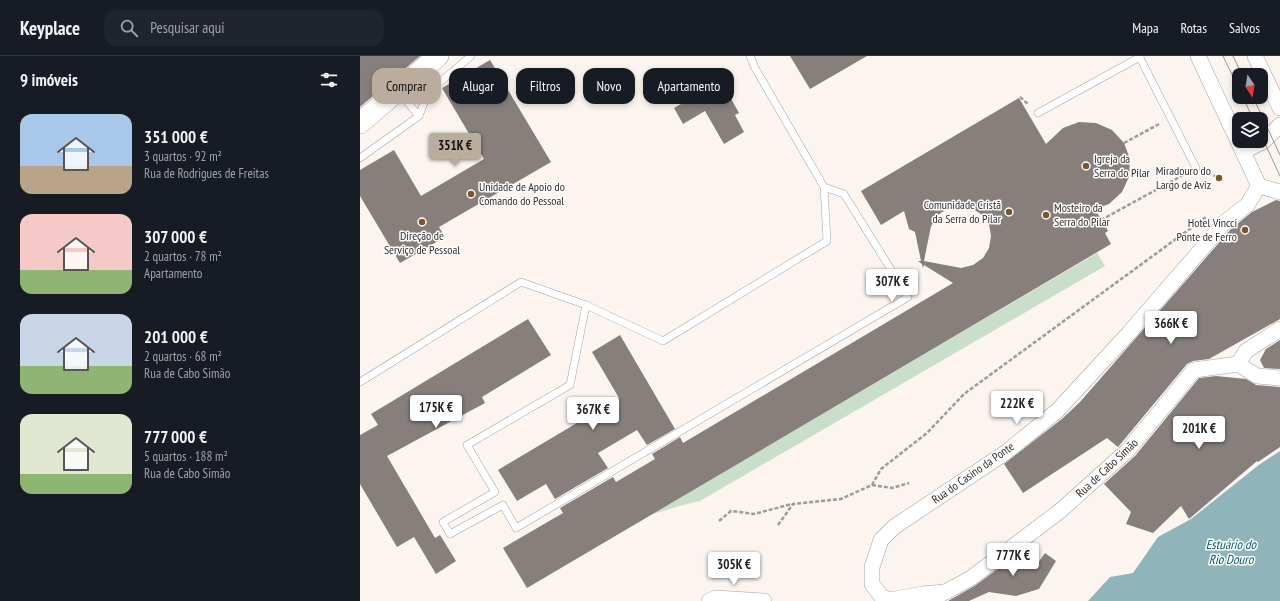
<!DOCTYPE html>
<html lang="pt">
<meta charset="utf-8">
<style>
:root{--surface:#171b24;--page:#20242c;--text:#f1f3f6;--muted:#9ea1a6;--line:#363941;--accent:#baad9c}
body{margin:0;font-family:"PT Sans Narrow",sans-serif;background:var(--page);color:var(--text);height:100vh;display:flex;flex-direction:column;font-size:15px;white-space:nowrap}
*{box-sizing:border-box;margin:0}
p{font-size:13px;color:var(--muted)}
.icon{flex:none;width:22px;height:22px;fill:none;stroke:currentColor;stroke-width:2;stroke-linecap:round;stroke-linejoin:round}
.map{position:relative;flex:1;overflow:hidden}
.side{display:flex;flex-direction:column;background:var(--surface);width:360px}
.side>*{flex:none}
.top-card{position:absolute;left:12px;top:12px;width:380px;height:36px;display:flex;gap:8px}
.needle{width:26px;rotate:168deg}
.controls{position:absolute;left:872px;top:12px;display:grid;gap:8px}
.controls a{display:grid;place-items:center;width:36px;height:36px;border-radius:8px;background:var(--surface);box-shadow:0 2px 6px #0003;font-size:20px}
.price{position:absolute;translate:-50% -34px;padding:0 9px;border-radius:4px;background:#fff;color:#222;font-size:13px;line-height:26px;filter:drop-shadow(0 1px 2px #0008)}
.price::after{content:'';position:absolute;left:50%;top:24px;width:12px;height:9px;margin-left:-6px;background:inherit;clip-path:polygon(0 0,100% 0,50% 100%)}
.price.selected{background:var(--accent);color:#111}
ul{padding:0;list-style:none}
li{display:flex;align-items:center;gap:12px;height:100px;padding:0 20px}
li span{display:grid;place-items:center;flex:none;width:112px;height:80px;border-radius:12px;color:#555}
li>.icon{margin-inline-start:auto}
span .icon{width:48px;height:48px;fill:#fffc;stroke-width:1}
li b{font-size:17px}
h2{display:flex;justify-content:space-between;align-items:center;height:48px;padding:0 20px;font-size:17px}
.tag{padding:0 14px;border-radius:12px;background:var(--surface);box-shadow:0 2px 6px #0003;font-size:14px;line-height:36px}
.tag.selected{background:var(--accent);color:#111}
header{display:flex;align-items:center;gap:24px;box-sizing:border-box;height:56px;padding:0 20px;background:var(--surface);border-bottom:1px solid var(--line)}
header strong{font-size:19px}
nav{display:flex;gap:22px;margin-inline-start:auto;font-size:14px}
.search{width:280px;height:36px;background:var(--page);display:flex;align-items:center;gap:10px;box-sizing:border-box;padding:0 14px;border-radius:12px;color:var(--muted);font-size:15px}
main{display:flex;flex:1;min-height:0}
.map>svg:first-child{display:block}
</style>
<header>
<strong>Keyplace</strong>
<div class="search"><svg class="icon" aria-label="search" viewBox="0 0 24 24"><circle cx="10" cy="10" r="6"/><path d="M15 15l6 6"/></svg>Pesquisar aqui</div>
<nav><a>Mapa</a><a>Rotas</a><a>Salvos</a></nav>
</header>
<main>
<section class="side">
<h2>9 imóveis<svg class="icon" aria-label="filters" viewBox="0 0 24 24"><path d="M4 7h16M4 17h16"/><circle cx="9" cy="7" r="2"/><circle cx="15" cy="17" r="2"/></svg></h2>
<ul>
<li><span style="background:linear-gradient(#a9c7e8 65%,#b9a48a 0)"><svg class="icon" aria-label="home" viewBox="0 0 24 24"><path d="M3 11l9-7 9 7M6 9v11h12V9"/></svg></span><div><b>351 000 €</b><p>3 quartos · 92 m²</p><p>Rua de Rodrigues de Freitas</p></div></li>
<li><span style="background:linear-gradient(#f6c9c9 70%,#8fb573 0)"><svg class="icon" aria-label="home" viewBox="0 0 24 24"><path d="M3 11l9-7 9 7M6 9v11h12V9"/></svg></span><div><b>307 000 €</b><p>2 quartos · 78 m²</p><p>Apartamento</p></div></li>
<li><span style="background:linear-gradient(#c9d6e8 65%,#8fb573 0)"><svg class="icon" aria-label="home" viewBox="0 0 24 24"><path d="M3 11l9-7 9 7M6 9v11h12V9"/></svg></span><div><b>201 000 €</b><p>2 quartos · 68 m²</p><p>Rua de Cabo Simão</p></div></li>
<li><span style="background:linear-gradient(#dfe7d0 75%,#8fb573 0)"><svg class="icon" aria-label="home" viewBox="0 0 24 24"><path d="M3 11l9-7 9 7M6 9v11h12V9"/></svg></span><div><b>777 000 €</b><p>5 quartos · 188 m²</p><p>Rua de Cabo Simão</p></div></li>
</ul>
</section>
<div class="map">
<svg width="920" height="545" viewBox="0 0 920 545">
<rect width="100%" height="100%" fill="#fbf4ef"/>
<polygon fill="#c9decb" points="737,197 745,210 340,445 319,450 290,459"/>
<polygon fill="#8fb5ba" points="920,395 920,545 728,545 750,521 773,517 798,481 831,463 900,408"/>
<g fill="#867f7b" fill-rule="evenodd">
<polygon points="0,0 60,0 0,51"/>
<polygon points="430,0 507,0 450,33"/>
<polygon points="130,4 191,106 79,171 85,181 40,207 0,140 0,114 34,94 61,140 124,103 82,32"/>
<polygon points="356,28 365,42 369,39 379,57 375,59 384,76 364,88 345,55 323,68 314,52"/>
<path d="M659,42l27,46 17,-16 16,-6 17,1 16,7 12,13 6,16 -1,18 -7,15 -13,12 -14,5 13,22 -3,2 6,11 -584,344 -24,-40 60,-35 -3,-5 53,-31 3,5 39,-23 -3,-5 28,-17 3,6 270,-160 -29,-18 -1,3 -1,-4 -4,-3h3l-6,-29 -6,-3 -5,-18 -23,14 -20,-34zM599,150l13,2 10,7 7,9 2,12 -2,12 -6,10 -10,7 -12,3 -37,-7 7,-35 7,-11 10,-7z"/>
<polygon points="916,144 920,145 920,263 849,303 833,305 827,308 758,391 747,382 663,437 644,408 703,362 720,346 871,173 892,156"/>
<polygon points="168,263 191,299 122,341 125,347 27,400 75,482 80,479 96,505 76,518 54,481 37,491 0,428 0,379 18,369 11,358"/>
<polygon points="260,279 315,373 287,389 277,374 238,397 248,412 195,443 186,428 157,445 138,414 259,342 232,296"/>
<polygon points="920,284 920,313 904,312 900,304 906,293"/>
<polygon points="856,320 886,323 896,329 920,331 920,391 898,406 897,405 829,463 821,450 793,477 766,468 771,456 744,428 775,400 839,322"/>
<polygon points="667,491 678,507 685,497 696,505 679,533 656,540 629,536 609,545 588,545 616,529"/>
</g>
<g fill="none" stroke-linecap="round" stroke-linejoin="round">
<defs>
<g id="lane">
<polyline points="779,0 836,112"/>
<polyline points="39,36 59,60"/>
<polyline points="678,57 780,1"/>
<polyline points="0,102 59,60 68,36 111,0"/>
<polyline points="226,249 210,329 107,389 135,436 83,466 90,478 143,449 156,472 548,241 484,138 464,131"/>
<polyline points="0,326 161,226 226,249 303,285 467,185 464,131 395,12 390,0"/>
</g>
<g id="street">
<polyline points="838,0 899,130"/>
<polyline points="895,0 920,52"/>
<polyline points="884,95 904,85 920,69"/>
<polyline points="899,130 920,136"/>
<polyline points="878,308 886,295 920,273"/>
<polyline points="585,536 563,538 530,544 521,540 512,528 512,511 521,484 534,471 645,397 697,355 768,278 865,166 887,149 899,130"/>
<polyline points="576,541 611,522 700,455 768,394 834,314 878,308 897,320 920,322"/>
<polyline points="349,545 356,542 404,545"/>
</g>
<polyline id="secondary" points="0,67 78,0"/>
</defs>
<use href="#lane" stroke="#a8a29d" stroke-width="8"/>
<use href="#street" stroke="#a8a29d" stroke-width="16"/>
<use href="#secondary" stroke="#a8a29d" stroke-width="22"/>
<g stroke="#a09b97" stroke-width="2.5" stroke-dasharray="4 2" stroke-linecap="butt">
<polyline points="660,41 669,49"/>
<polyline points="764,87 799,68"/>
<polyline points="848,117 859,122"/>
<polyline points="741,164 825,118"/>
<polyline points="512,429 532,432 549,427"/>
<polyline points="359,465 371,455 394,458 432,448"/>
<polyline points="418,469 433,448 481,443 512,429 521,413 567,377 604,338 846,161"/>
</g>
<use href="#lane" stroke="#fff" stroke-width="7"/>
<use href="#street" stroke="#fff" stroke-width="15"/>
<use href="#secondary" stroke="#fff" stroke-width="21"/>
<g stroke="#9c9793" stroke-width="1">
<polyline points="863,0 879,33"/>
<polyline points="873,0 882,19"/>
<polyline points="883,41 893,63"/>
<polyline points="893,41 920,99"/>
<polyline points="901,79 920,120"/>
</g>
</g>
<g fill="#77572d" stroke="#fff" stroke-width="1.5">
<circle cx="726" cy="110" r="4"/>
<circle cx="859" cy="122" r="4"/>
<circle cx="111" cy="138" r="4"/>
<circle cx="649" cy="156" r="4"/>
<circle cx="686" cy="159" r="4"/>
<circle cx="62" cy="166" r="4"/>
<circle cx="885" cy="174" r="4"/>
</g>
<g text-anchor="middle" stroke-width="3" stroke-linejoin="round" paint-order="stroke">
<g font-size="12" fill="#312e2c" stroke="#fff" text-anchor="start">
<text x="734" y="107">Igreja da<tspan x="734" dy="14">Serra do Pilar</tspan></text>
<text x="851" y="119" text-anchor="end">Miradouro do<tspan x="851" dy="14">Largo de Aviz</tspan></text>
<text x="119" y="135">Unidade de Apoio do<tspan x="119" dy="14">Comando do Pessoal</tspan></text>
<text x="641" y="153" text-anchor="end">Comunidade Cristã<tspan x="641" dy="14">da Serra do Pilar</tspan></text>
<text x="694" y="156">Mosteiro da<tspan x="694" dy="14">Serra do Pilar</tspan></text>
<text x="877" y="171" text-anchor="end">Hotel Vincci<tspan x="877" dy="14">Ponte de Ferro</tspan></text>
<text x="62" y="184" text-anchor="middle">Direção de<tspan x="62" dy="14">Serviço de Pessoal</tspan></text>
</g>
<g font-size="12" fill="#312e2c" stroke="#fff">
<text transform="translate(747 412) rotate(-43)" y="4">Rua de Cabo Simão</text>
<text transform="translate(613 417) rotate(-35)" y="4">Rua do Casino da Ponte</text>
</g>
<g font-size="13" font-style="italic" fill="#025961" stroke="#fff">
<text x="871" y="493">Estuário do<tspan x="871" dy="15">Rio Douro</tspan></text>
</g>
</g>
</svg>
<div class="controls">
<a><svg class="needle" viewBox="-14 -14 28 28"><path d="M0-13l5 13h-10z" fill="#e53935"/><path d="M0 13l5-13h-10z" fill="#9ea1a6"/></svg></a>
<a><svg class="icon" aria-label="layers" viewBox="0 0 24 24"><path d="M12 4l9 5-9 5-9-5zM3 14l9 5 9-5"/></svg></a>
</div>
<b class="price selected" style="left:95px;top:111px">351K €</b>
<b class="price" style="left:532px;top:247px">307K €</b>
<b class="price" style="left:811px;top:289px">366K €</b>
<b class="price" style="left:657px;top:369px">222K €</b>
<b class="price" style="left:76px;top:373px">175K €</b>
<b class="price" style="left:233px;top:375px">367K €</b>
<b class="price" style="left:839px;top:394px">201K €</b>
<b class="price" style="left:653px;top:521px">777K €</b>
<b class="price" style="left:374px;top:530px">305K €</b>
<div class="top-card">
<a class="tag selected">Comprar</a>
<a class="tag">Alugar</a>
<a class="tag">Filtros</a>
<a class="tag">Novo</a>
<a class="tag">Apartamento</a>
</div>
</div>
</main>
